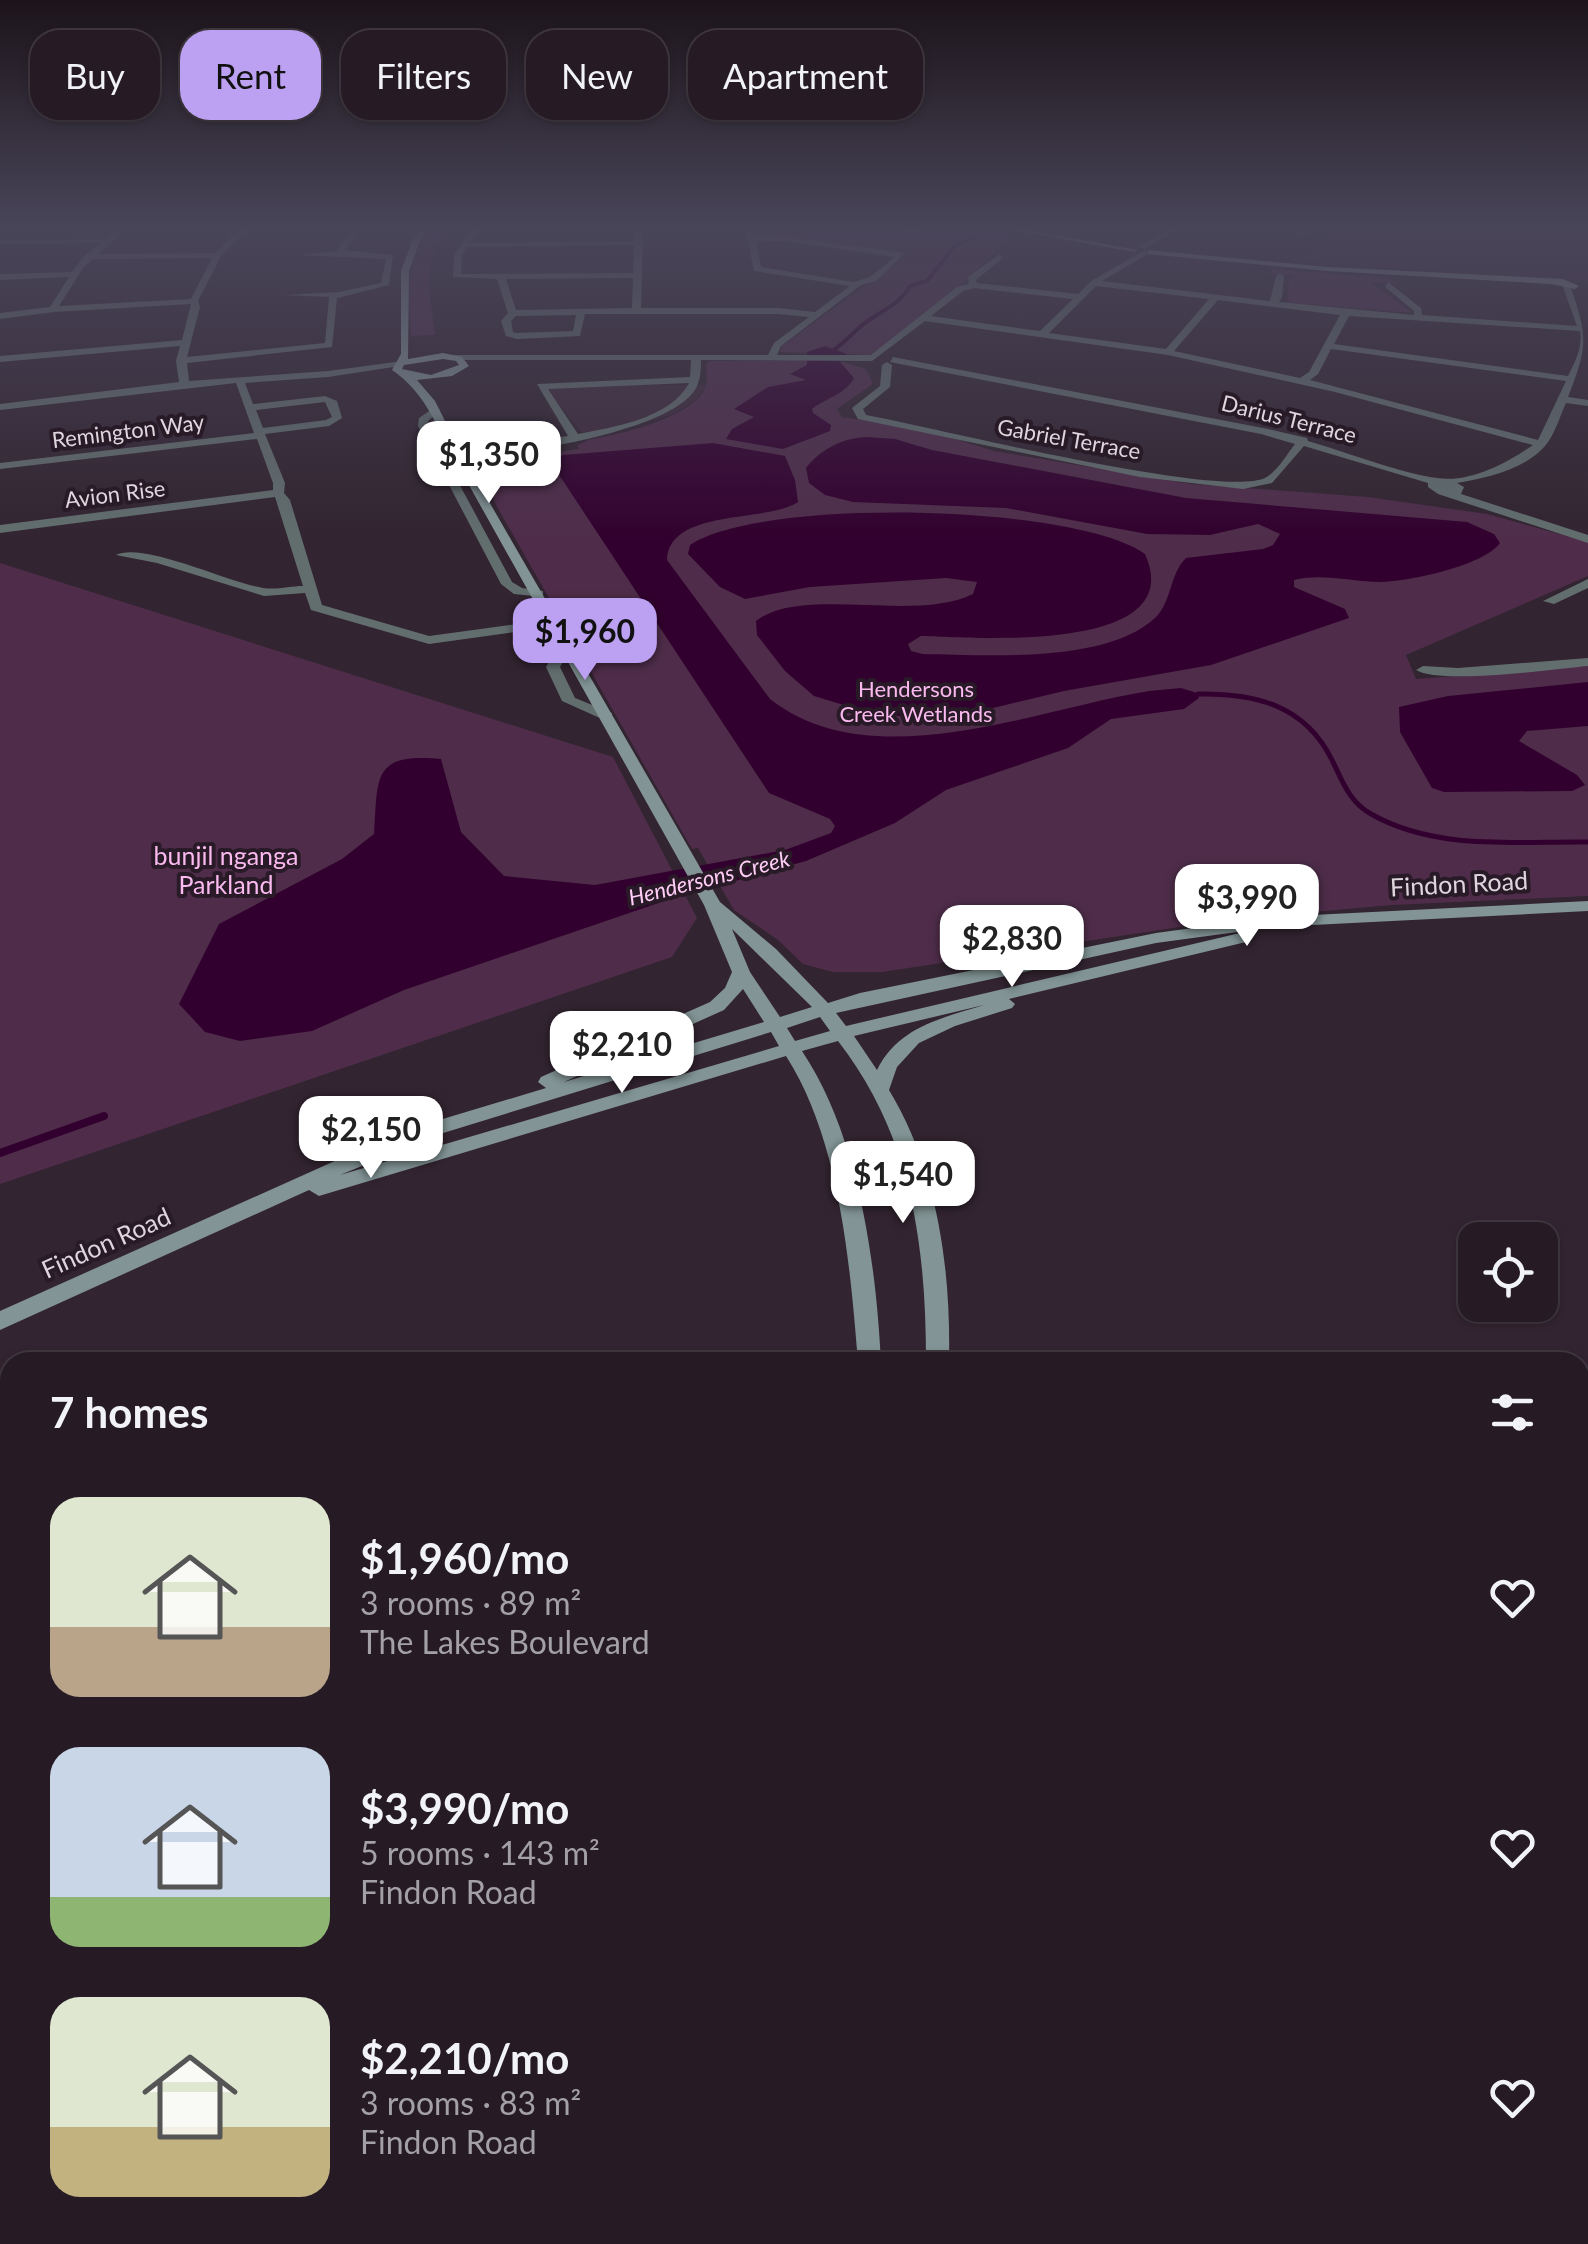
<!DOCTYPE html>
<meta charset="utf-8">
<style>
:root{--surface:#261b24;--page:#322831;--text:#f1f3f6;--muted:#a4a1a6;--line:#423941;--accent:#bca0f2}
body{margin:0;font-family:Lato,sans-serif;background:var(--page);color:var(--text);height:100vh;display:flex;flex-direction:column;font-size:38px;white-space:nowrap}
*{box-sizing:border-box;margin:0}
p{font-size:32px;color:var(--muted)}
.icon{flex:none;width:55px;height:55px;fill:none;stroke:currentColor;stroke-width:2;stroke-linecap:round;stroke-linejoin:round}
.map{position:relative;flex:1;overflow:hidden}
.details{position:absolute;left:0px;top:1352px;width:1590px;height:892px;display:flex;flex-direction:column;background:var(--surface);border-radius:30px 30px 0 0;box-shadow:0 2px 8px #0004,0 0 0 2px var(--line)}
.details>*{flex:none}
.hud{position:absolute;left:30px;top:30px;width:1000px;height:90px;display:flex;gap:20px}
.tools{position:absolute;left:1458px;top:1222px;display:grid;gap:20px}
.tools a{display:grid;place-items:center;width:100px;height:100px;border-radius:20px;background:var(--surface);box-shadow:0 2px 8px #0004,0 0 0 2px var(--line);font-size:50px}
.price{position:absolute;translate:-50% -85px;padding:0 22px;border-radius:20px;background:#fff;color:#222;font-size:32px;line-height:65px;filter:drop-shadow(0 2px 5px #0008)}
.price::after{content:'';position:absolute;left:50%;top:60px;width:30px;height:22px;margin-left:-15px;background:inherit;clip-path:polygon(0 0,100% 0,50% 100%)}
.price.active{background:var(--accent);color:#111}
ul{padding:0;list-style:none}
li{display:flex;align-items:center;gap:30px;height:250px;padding:0 50px}
li span{display:grid;place-items:center;flex:none;width:280px;height:200px;border-radius:30px;color:#555}
li>.icon{margin-inline-start:auto}
span .icon{width:120px;height:120px;fill:#fffc;stroke-width:1}
li b{font-size:42px}
h2{display:flex;justify-content:space-between;align-items:center;height:120px;padding:0 50px;font-size:42px}
.pill{padding:0 35px;border-radius:30px;background:var(--surface);box-shadow:0 2px 8px #0004,0 0 0 2px var(--line);font-size:35px;line-height:90px}
.pill.active{background:var(--accent);color:#111}
.map>svg:first-child{display:block}
</style>
<div class="map">
<svg width="1588" height="2244" viewBox="0 0 1588 2244">
<rect width="100%" height="100%" fill="#322430"/>
<g fill="#3e2a3b">
<polygon points="1295,227 1588,227 1588,281 1296,262 1328,235"/>
<polygon points="612,384 707,385 696,400 674,414 588,440 545,388"/>
<polygon points="1580,2044 1588,2044 1588,2244 1005,2244 1005,2235 1580,2235"/>
</g>
<g fill="#4f2d4a">
<path d="M437,227h14c-30,31 -21,68 -16,108l-24,1c-2,-41 -9,-80 26,-109z"/>
<polygon points="880,227 936,233 947,227 987,227 1013,234 965,282 872,355 780,352 782,346 908,254 759,236 754,228"/>
<polygon points="1272,269 1389,278 1397,284 1370,282 1413,313 1291,303 1287,301 1289,279 1294,275 1271,274"/>
<path d="M799,360l43,2 24,7 7,15 -36,25 5,8 78,11 74,23 197,33 177,13 119,17 101,28v34l-182,79 10,24 172,-13v230l-196,9 -160,14 -350,53h-49l-30,-8 -25,-24 -44,-30 -36,-62 -6,1 -196,-344 -19,-45 60,-9 3,3 39,-5 -2,-3 11,-6c29,-5 105,-22 117,-52 3,-7 1,-16 1,-24l4,-3z"/>
<polygon points="0,563 613,757 697,918 672,957 0,1184"/>
</g>
<g fill="#32002e">
<path d="M825,346l22,8 -7,8 14,16c-8,16 -28,20 -42,31l1,4 18,12 -1,6 -47,18 -57,-10 6,-10 22,-12 -20,-8 34,-22 38,-7 -16,-6 17,-9v-13z"/>
<path d="M867,437l28,2 37,11 254,48 281,24 27,12 6,9c-17,23 -90,38 -119,39 -29,0 -59,-9 -87,-2v7l51,22 4,9 -138,47 -147,26 -121,29 -73,-7 -56,-17 -29,-25 -28,-36 -1,-14c46,-36 159,2 217,-27l4,-12 -31,-4 -136,9 -65,12 -25,-12 -32,-33 2,-9c71,-48 385,-41 455,9 46,102 -179,83 -224,82l-13,8 3,7 12,3c63,1 182,10 232,-36 17,-16 14,-43 31,-60l77,-9 10,-4 7,-11 -22,-10 -48,11 -63,-1 -141,-26 -153,-6 -28,-7 -16,-12 -3,-15c16,-20 37,-30 61,-31z"/>
<path d="M713,443l72,13 10,24 3,22c-31,21 -129,6 -131,58l103,139c101,80 266,10 379,-8l32,-3 16,5 2,5 -15,11 -73,10 -43,29 -122,42 -51,33 -89,38 -133,37 -269,92 -92,41 -72,10 -35,-9 -26,-28 40,-80 123,-65 32,-25c4,-58 -2,-81 67,-75l20,73 43,44 91,9 190,-35 46,-17 4,-7 -5,-7 -61,-26 -219,-332 13,-6z"/>
<polygon points="1588,682 1588,726 1527,731 1519,741 1577,775 1585,785 1572,791 1444,792 1432,788 1400,732 1399,707 1448,696"/>
</g>
<g fill="none" stroke-linecap="round" stroke-linejoin="round">
<path stroke="#32002e" stroke-width="4" d="M831,352c12,-8 20,-17 30,-26 18,-15 37,-19 49,-40l17,-5 28,-35 23,-11 5,-8"/>
<path stroke="#32002e" stroke-width="5" d="M1198,694c57,-1 107,11 134,66 10,20 17,42 39,54 65,37 145,27 217,28"/>
<polyline stroke="#32002e" stroke-width="8" points="0,1153 104,1116"/>
<g fill="#626e6e" fill-rule="evenodd">
<path d="M121,227h8l-31,27 117,-1 27,-26h8l-29,29 -23,45 2,6 -13,50 138,-14 4,-46 -45,-2 55,-3 42,-9 5,-24 -88,-4 38,-4 20,-24h8l-19,23 48,5 -4,30 -52,13 -5,49 -145,16 2,18 139,-10 75,-10 -3,5 -72,11 -83,6 8,21 72,-8 12,5 5,17 -13,8 -64,8 20,49 -1,10 6,7 32,105 107,31 125,-17 5,1v6l-130,18 -118,-34 -6,-17 -41,3 -107,-33 -41,-8c26,-14 114,28 147,33 13,2 28,-2 40,-2l-28,-89 -275,36v-8l273,-35v-7l-16,-44 -257,30v-6l254,-30 -18,-50 -236,27v-6l179,-22 -3,-21 4,-15 -180,16v-6l182,-16 9,-36 -137,8 -54,7v-6l50,-6 19,-30 -69,3v-6l72,-2 13,-17 16,-12 -101,1v-4l106,-1zM212,258l-21,41 -132,7 24,-38 10,-9zM325,402l7,15 -6,3 -63,8 -7,-18z"/>
<path d="M473,227h8l-11,16 165,-2v-14h8l-2,81h137l37,4 35,-26 -96,-15 -9,-44h8l2,9 30,1 120,16 -29,28 -15,4 -80,61 -4,9h94l86,-68 12,-3 -1,-7 32,-23 3,4 -27,22 1,3 101,11 13,-13 54,-31 3,4 -46,27 168,20 6,-25 4,-3 4,3 -2,21 -3,5 135,13v-4l-29,-24 3,-5 33,26 1,7 155,11 -14,-39 7,-2c18,52 18,61 -2,112l20,3v6l-22,-3c-6,13 -12,33 -21,43 -21,24 -59,32 -88,37l7,4 -3,7 127,41v8l-150,-49 -10,-7v-4l-124,-37 -32,37 -29,6 -103,-12 -282,-58 -6,-11 28,-22 2,-21 5,-3 5,3 -2,22 -27,22 3,6c66,12 353,84 399,63 12,-6 22,-24 30,-34l-34,-10 -371,-72 3,-5 370,71 44,10 1,3c38,11 92,32 129,37 33,5 70,-15 96,-33l-198,-53 -167,-37 -243,-34 -53,40 -171,-1c0,14 -1,26 -11,36 -36,38 -186,63 -238,59l-1,-2 5,-3 112,-14 -31,-52 153,-7 1,-17h-240l-3,-5h320l6,-12 35,-26 -31,-3h-193l-5,22 -63,3 -11,-3 -5,-15 7,-8 -11,-34 -44,-2 1,-22zM756,241h29l110,16 -25,20 -16,5 -93,-15zM634,245l-1,28 -172,1 1,-19 5,-8zM633,278l-1,30 -116,2 -10,-31zM1096,286l113,13 -43,50 -117,-16zM974,288l99,11 -33,32 -109,-15 32,-25zM1218,300l122,15 -31,57 -9,6 -126,-27zM576,315l-3,16 -56,2 -4,-1 -2,-11 5,-5zM1349,316l231,15c3,16 -5,31 -12,45l-234,-32zM1331,349l235,32 -28,59 -228,-60 8,-6zM689,383c-19,36 -76,44 -111,51l-30,-45z"/>
<polygon points="883,227 930,228 934,230 907,233"/>
<polygon points="1172,227 1181,227 1145,249 1138,247"/>
<polygon points="1276,227 1288,227 1309,233 1305,235"/>
<polygon points="435,407 440,410 428,421 428,426 512,582 522,588 543,591 543,597 514,594 501,584 418,426 419,418"/>
<polygon points="1588,579 1588,588 1554,604 1543,601"/>
<polygon points="566,641 573,645 560,667 575,698 612,713 612,719 602,719 562,701 546,667 561,642"/>
<path d="M1588,658v8c-34,3 -148,19 -172,4l7,-4 35,2z"/>
</g>
<g fill="#829495" fill-rule="evenodd">
<path d="M423,227h8l-11,14 -11,30 -1,88 35,-6 19,4 7,9 -17,10 -35,4 18,21 26,52 259,449 56,47 52,54 32,-10 296,-60 117,-16 315,-16v10l-315,16 -117,16 -320,70 10,13 394,-93 9,5 -3,4 -237,57 6,5 -3,4 -57,18 -36,17 -22,24 -8,23c49,81 62,179 60,272h-23c0,-116 -14,-226 -88,-321l-36,10c57,85 74,212 79,311h-23c-8,-97 -18,-222 -72,-306l-467,140 -10,-6 -309,140v-19l357,-160 69,-27 120,-36 -8,-6 3,-5 169,-75 15,-14 7,-16 -28,-67 -253,-452c-17,-33 -28,-62 -59,-83l9,-16v-83l11,-30zM443,359l13,2 3,4 -28,10 -29,-6 2,-4zM732,929l80,78 -32,10 -30,-45zM743,989l21,33 -200,60 160,-72zM984,1005c-42,13 -86,22 -107,65l-23,-34zM820,1017l10,14 -35,10 -8,-13zM771,1032l8,14 -439,129 100,-41z"/>
<polygon points="995,227 1011,227 1138,250 1134,252"/>
<polygon points="1149,250 1328,267 1563,279 1579,286 1575,289 1551,284 1328,271 1146,254"/>
<polygon points="838,2235 874,2235 873,2244 837,2244"/>
</g>
</g>
<linearGradient id="sky" x2="0" y2="1"><stop stop-color="#1c141a"/><stop offset="0.42" stop-color="#494559"/><stop offset="1" stop-color="#494559" stop-opacity="0"/></linearGradient>
<rect width="1588" height="541" fill="url(#sky)"/>
<g text-anchor="middle" stroke-width="8" stroke-linejoin="round" paint-order="stroke">
<g font-size="22" fill="#dfd5dd" stroke="#281a26">
<text transform="translate(1289 419) rotate(14)" y="8">Darius Terrace</text>
<text transform="translate(128 431) rotate(-7)" y="8">Remington Way</text>
<text transform="translate(1069 439) rotate(10)" y="8">Gabriel Terrace</text>
<text transform="translate(115 494) rotate(-7)" y="8">Avion Rise</text>
</g>
<g font-size="22" fill="#fab9ef" stroke="#281a26">
<text x="916" y="697">Hendersons<tspan x="916" dy="25">Creek Wetlands</tspan></text>
</g>
<g font-size="22" font-style="italic" fill="#ffcdf6" stroke="#281a26">
<text transform="translate(709 878) rotate(-14)" y="8">Hendersons Creek</text>
</g>
<g font-size="25" fill="#fab9ef" stroke="#281a26">
<text x="226" y="865">bunjil nganga<tspan x="226" dy="29">Parkland</tspan></text>
</g>
<g font-size="25" fill="#dfd5dd" stroke="#281a26">
<text transform="translate(1459 884) rotate(-3)" y="9">Findon Road</text>
<text transform="translate(106 1243) rotate(-24)" y="9">Findon Road</text>
</g>
</g>
</svg>
<div class="tools">
<a><svg class="icon" aria-label="locate" viewBox="0 0 24 24"><circle cx="12" cy="12" r="6"/><path d="M12 2v4M12 18v4M2 12h4M18 12h4"/></svg></a>
</div>
<b class="price" style="left:489px;top:506px">$1,350</b>
<b class="price active" style="left:585px;top:683px">$1,960</b>
<b class="price" style="left:1247px;top:949px">$3,990</b>
<b class="price" style="left:1012px;top:990px">$2,830</b>
<b class="price" style="left:622px;top:1096px">$2,210</b>
<b class="price" style="left:371px;top:1181px">$2,150</b>
<b class="price" style="left:903px;top:1226px">$1,540</b>
<div class="hud">
<a class="pill">Buy</a>
<a class="pill active">Rent</a>
<a class="pill">Filters</a>
<a class="pill">New</a>
<a class="pill">Apartment</a>
</div>
<section class="details">
<h2>7 homes<svg class="icon" aria-label="filters" viewBox="0 0 24 24"><path d="M4 7h16M4 17h16"/><circle cx="9" cy="7" r="2"/><circle cx="15" cy="17" r="2"/></svg></h2>
<ul>
<li><span style="background:linear-gradient(#dfe7d0 65%,#b9a48a 0)"><svg class="icon" aria-label="home" viewBox="0 0 24 24"><path d="M3 11l9-7 9 7M6 9v11h12V9"/></svg></span><div><b>$1,960/mo</b><p>3 rooms · 89 m²</p><p>The Lakes Boulevard</p></div><svg class="icon" aria-label="heart" viewBox="0 0 24 24"><path d="M12 20l-8-8c-3-5 5-10 8-4 3-6 11-1 8 4z"/></svg></li>
<li><span style="background:linear-gradient(#c9d6e8 75%,#8fb573 0)"><svg class="icon" aria-label="home" viewBox="0 0 24 24"><path d="M3 11l9-7 9 7M6 9v11h12V9"/></svg></span><div><b>$3,990/mo</b><p>5 rooms · 143 m²</p><p>Findon Road</p></div><svg class="icon" aria-label="heart" viewBox="0 0 24 24"><path d="M12 20l-8-8c-3-5 5-10 8-4 3-6 11-1 8 4z"/></svg></li>
<li><span style="background:linear-gradient(#dfe7d0 65%,#c2b280 0)"><svg class="icon" aria-label="home" viewBox="0 0 24 24"><path d="M3 11l9-7 9 7M6 9v11h12V9"/></svg></span><div><b>$2,210/mo</b><p>3 rooms · 83 m²</p><p>Findon Road</p></div><svg class="icon" aria-label="heart" viewBox="0 0 24 24"><path d="M12 20l-8-8c-3-5 5-10 8-4 3-6 11-1 8 4z"/></svg></li>
</ul>
</section>
</div>
